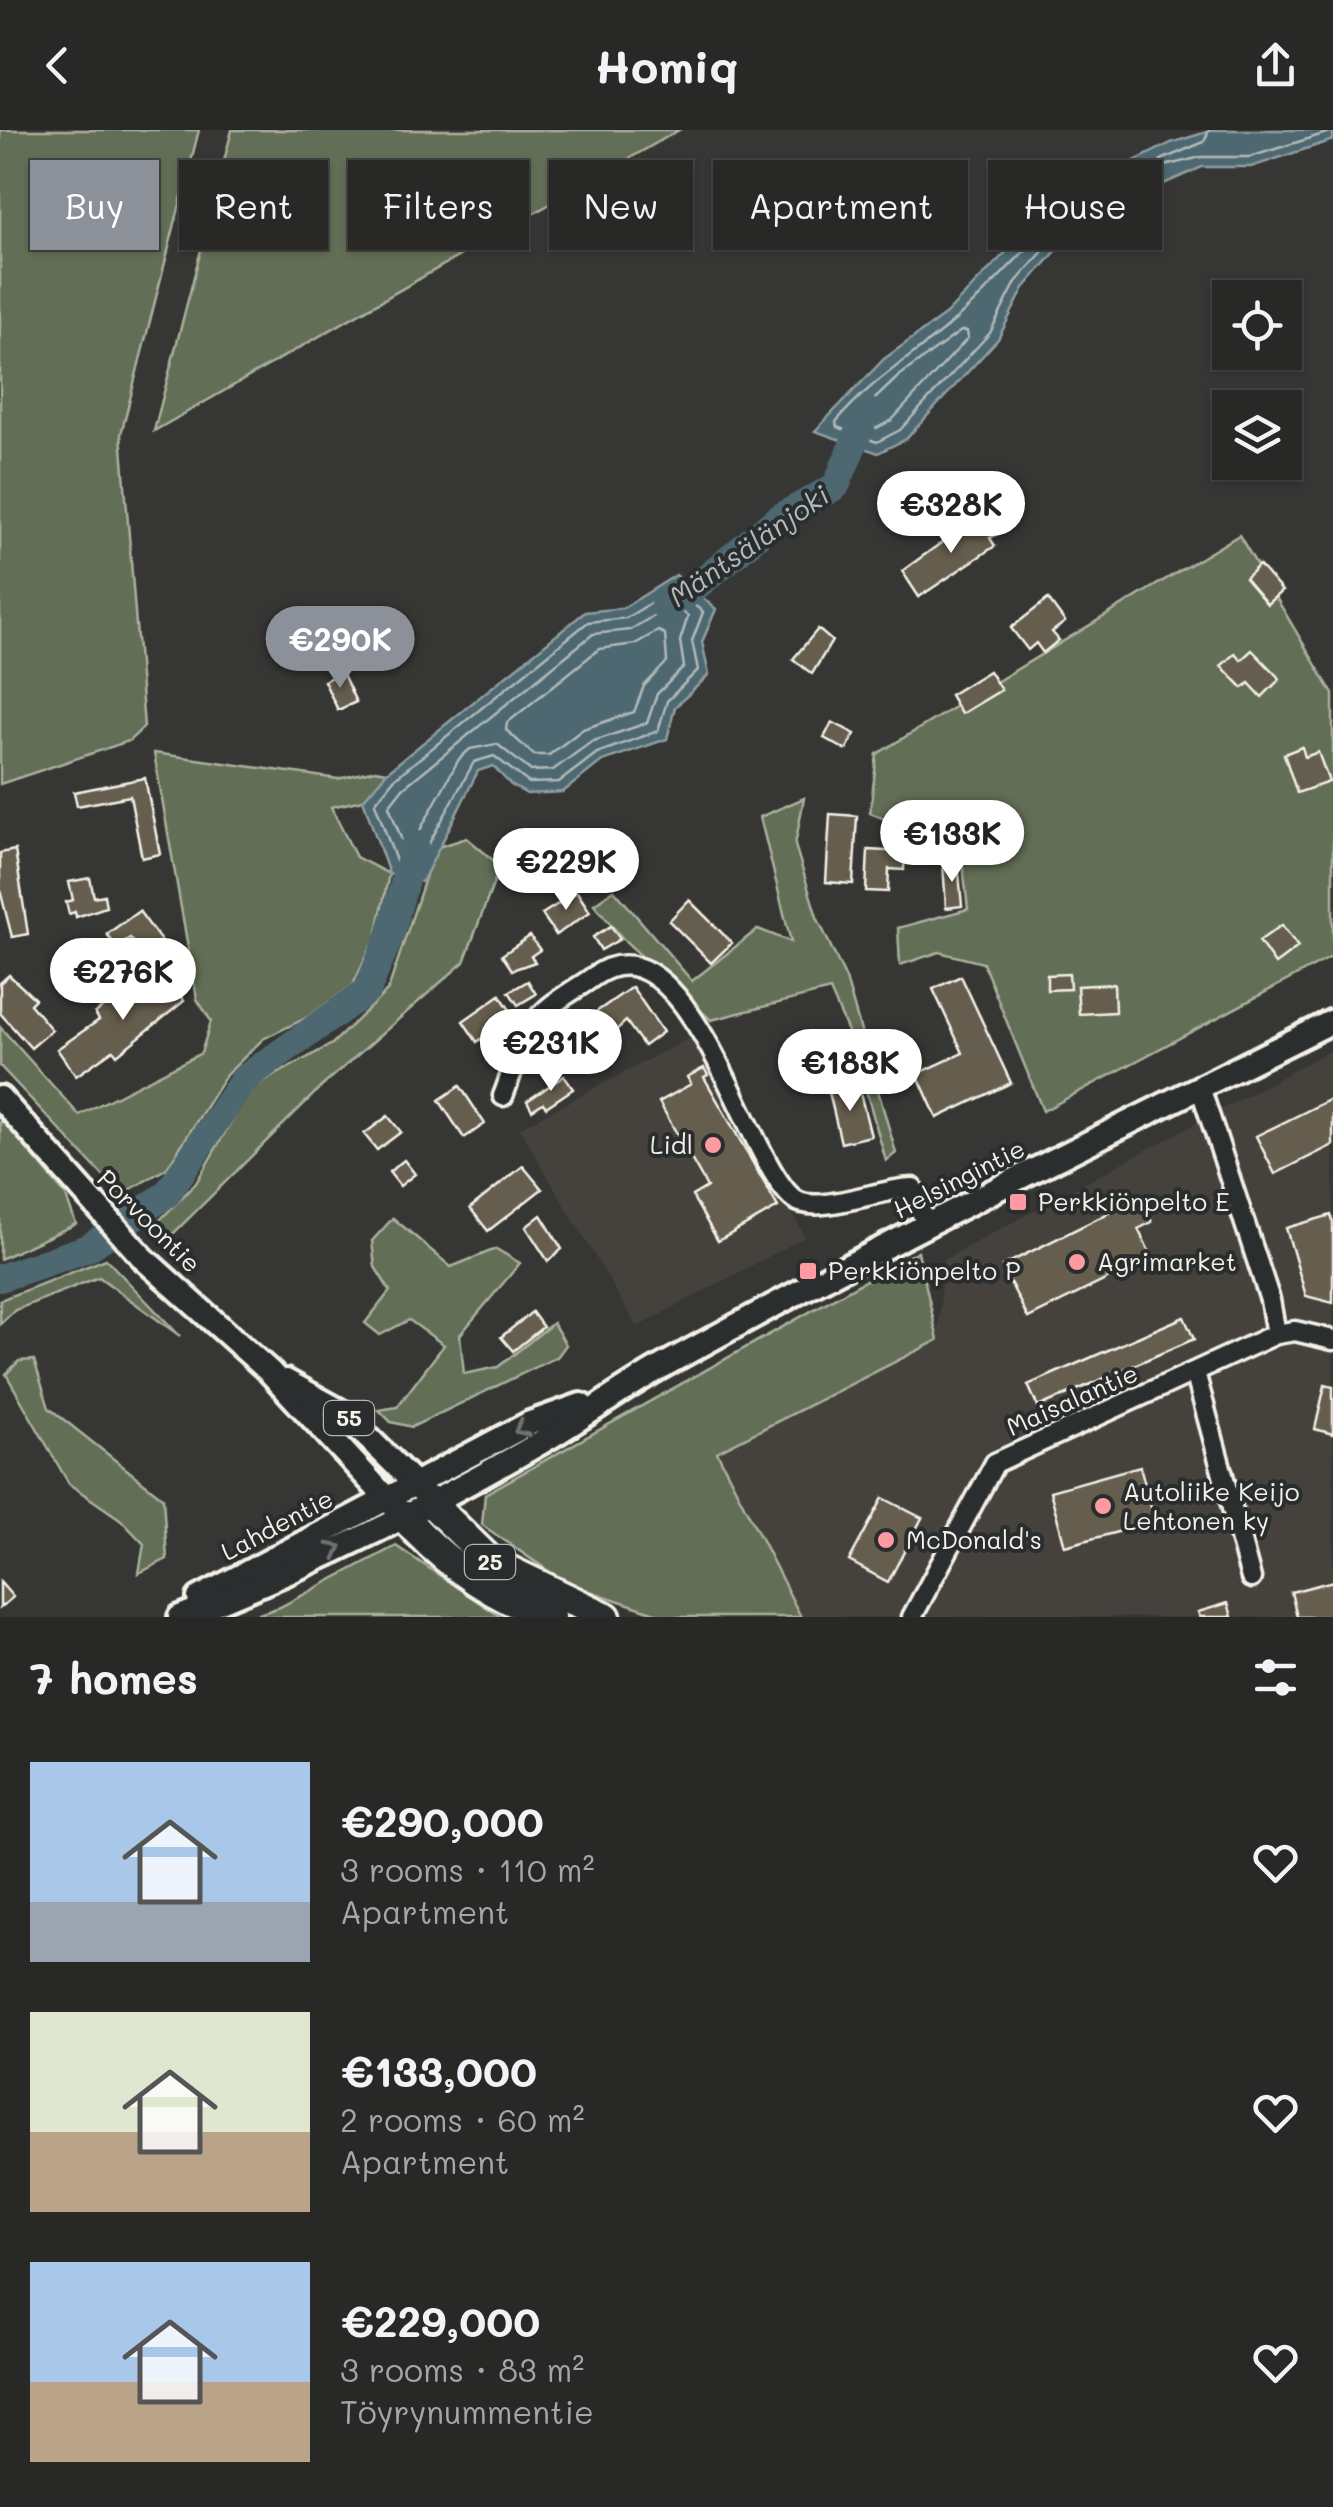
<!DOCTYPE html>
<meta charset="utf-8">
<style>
:root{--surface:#282927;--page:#30312f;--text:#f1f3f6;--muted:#a5a6a7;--line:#444544;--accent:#8c9099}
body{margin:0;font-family:Mali,sans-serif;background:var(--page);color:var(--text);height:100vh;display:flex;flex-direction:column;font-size:38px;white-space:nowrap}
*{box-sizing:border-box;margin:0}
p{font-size:32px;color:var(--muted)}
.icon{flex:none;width:55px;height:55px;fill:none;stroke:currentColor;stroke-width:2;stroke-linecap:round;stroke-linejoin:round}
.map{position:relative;height:1487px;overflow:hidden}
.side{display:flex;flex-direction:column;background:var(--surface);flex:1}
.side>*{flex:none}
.hud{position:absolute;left:30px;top:30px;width:1275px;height:90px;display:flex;gap:20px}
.tools{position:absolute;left:1212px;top:150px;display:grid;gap:20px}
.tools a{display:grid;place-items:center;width:90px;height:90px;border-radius:0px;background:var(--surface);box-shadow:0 2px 8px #0004,0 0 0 2px var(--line);font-size:50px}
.price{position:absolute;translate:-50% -85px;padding:0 22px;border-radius:35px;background:#fff;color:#222;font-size:32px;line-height:65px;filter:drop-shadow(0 2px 5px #0008)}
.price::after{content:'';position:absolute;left:50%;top:60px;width:30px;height:22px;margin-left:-15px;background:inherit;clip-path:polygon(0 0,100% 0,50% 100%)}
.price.selected{background:var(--accent);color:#fff}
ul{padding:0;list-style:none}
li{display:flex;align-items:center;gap:30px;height:250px;padding:0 30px}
li span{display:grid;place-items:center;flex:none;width:280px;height:200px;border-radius:0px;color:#555}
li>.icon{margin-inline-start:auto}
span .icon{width:120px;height:120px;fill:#fffc;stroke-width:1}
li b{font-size:42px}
h2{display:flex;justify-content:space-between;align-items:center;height:120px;padding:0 30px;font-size:42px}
.tag{padding:0 35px;border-radius:0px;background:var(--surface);box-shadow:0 2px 8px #0004,0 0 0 2px var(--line);font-size:35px;line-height:90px}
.tag.selected{background:var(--accent);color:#fff}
header{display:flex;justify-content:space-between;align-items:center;height:130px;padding:0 30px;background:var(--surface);font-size:45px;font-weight:700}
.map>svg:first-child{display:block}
</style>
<header><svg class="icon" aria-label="back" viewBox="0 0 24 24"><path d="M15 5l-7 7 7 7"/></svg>Homiq<svg class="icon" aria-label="share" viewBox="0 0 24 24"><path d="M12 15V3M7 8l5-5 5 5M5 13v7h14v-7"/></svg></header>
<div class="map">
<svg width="1333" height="1487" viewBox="0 0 1333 1487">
<rect width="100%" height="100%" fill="#363734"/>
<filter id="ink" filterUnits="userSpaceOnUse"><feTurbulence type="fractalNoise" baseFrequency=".01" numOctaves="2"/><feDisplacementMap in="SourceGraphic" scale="20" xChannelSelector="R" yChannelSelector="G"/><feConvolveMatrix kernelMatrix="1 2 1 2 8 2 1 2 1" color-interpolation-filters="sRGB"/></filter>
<g filter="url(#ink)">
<g fill="#44423c">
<polygon points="695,905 805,1107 637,1197 519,998"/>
<polygon points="1333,919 1333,1487 801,1487 717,1322 938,1210 943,1130"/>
</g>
<g fill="#626e55" stroke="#abb09e" stroke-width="2.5">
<polygon points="0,0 199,0 121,304 144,597 129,611 0,654"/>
<polygon points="232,0 679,0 154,301"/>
<polygon points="1239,405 1333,564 1333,826 1043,981 983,833 939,822 900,835 898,798 968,779 961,719 870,683 877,624"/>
<polygon points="154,623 338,649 375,640 387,642 363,670 331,677 356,727 389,744 376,806 353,855 308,887 263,909 226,945 167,1038 121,1065 0,936 0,897 79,985 201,923 211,891 197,869"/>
<polygon points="804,668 795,715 817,787 846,849 896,1023 886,1031 852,911 830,860 711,890 624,810 594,774 614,760 692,851 758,799 791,812 760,687"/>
<polygon points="467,708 500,736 464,832 321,957 169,1108 157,1093 196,1053 250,959 332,914 388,860 435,718"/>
<polygon points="0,987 65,1064 76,1094 0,1129"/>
<polygon points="393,1088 451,1137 496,1119 520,1133 460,1205 464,1244 498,1237 553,1193 566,1215 557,1227 412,1297 391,1292 379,1280 397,1277 444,1215 409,1190 380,1205 365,1193 390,1161 375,1137 372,1111"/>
<polygon points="918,1121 938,1210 717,1322 801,1487 667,1487 566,1453 482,1395 485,1364"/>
<polygon points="106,1129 180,1206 99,1147 15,1180 0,1194 0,1170"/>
<polygon points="34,1230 49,1278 163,1368 167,1429 139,1443 144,1414 120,1389 69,1354 6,1244 19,1231"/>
<polygon points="396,1416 501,1487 250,1487 280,1477"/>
</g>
<g fill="#4d6771" stroke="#909ea1" stroke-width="2.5">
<polygon points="1213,0 1333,0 1333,10 1251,37 1202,37 1111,77 1064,112 1024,158 998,209 906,309 878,323 815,301 884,229 946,184 1033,94 1094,51 1171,13"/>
<polygon points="676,445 716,479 702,512 709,545 675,577 667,609 602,631 563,662 527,664 511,655 493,636 478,641 422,752 389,744 363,670 387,642 585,482 623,478"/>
</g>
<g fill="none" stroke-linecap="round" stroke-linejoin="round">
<g stroke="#b1bab8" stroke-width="2.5">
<polyline points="1209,0 1204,12 1161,30 1160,37 1201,27 1250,27 1333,1"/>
<path d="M1122,49l6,1 -1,7 -70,48 -41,47 -26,51 -90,97 -23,12 -40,-15 -1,-5c34,-41 78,-66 117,-100 60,-53 92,-107 169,-143z"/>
<polygon points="961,201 967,201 968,208 892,290 877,298 858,292 858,285 899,246"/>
<polygon points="674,459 703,482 692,511 698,540 667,571 658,601 597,623 559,652 529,653 494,626 474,632 416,737 397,734 375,673 394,649 588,492 626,488"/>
<polygon points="673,474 688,486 680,511 684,537 657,564 647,593 591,612 553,640 531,641 497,614 470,619 459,629 412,715 404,716 389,676 403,658 593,504 630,500"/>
<polygon points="658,501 665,504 667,532 644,556 634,582 583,599 549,625 534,625 506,600 507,593 599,519 635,514"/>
</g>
<g stroke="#4d6771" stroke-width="28">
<polyline points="664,476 684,467 777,389 836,356 867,281"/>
<polyline points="0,1148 88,1118 167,1064 244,949 367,861 390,805 415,714"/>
</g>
</g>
<g fill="#655d4e" stroke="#f4f1e8" stroke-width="2.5">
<polygon points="983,383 997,404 990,408 995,416 919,467 902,441"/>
<polygon points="1259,435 1282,461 1267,474 1245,448"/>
<polygon points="1048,469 1065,492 1052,502 1059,510 1043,523 1036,513 1028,520 1011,498"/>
<polygon points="818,499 832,511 812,544 793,529"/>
<polygon points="1252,520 1280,549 1262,567 1249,553 1243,558 1221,536 1235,523 1241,530"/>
<polygon points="989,541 1001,560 961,584 950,565"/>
<polygon points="342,542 356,572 338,580 324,551"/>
<polygon points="832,592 855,604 846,620 824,608"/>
<polygon points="1302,617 1305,627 1318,622 1329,652 1297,663 1284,624"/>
<polygon points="145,648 160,724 142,728 130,666 77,676 74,662"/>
<polygon points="830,684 857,686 853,754 826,752"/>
<polygon points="15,720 28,804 12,807 0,760 0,723"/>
<polygon points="868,720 905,722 904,740 889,739 888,762 866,761"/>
<polygon points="958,732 962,776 946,778 943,733"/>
<polygon points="90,748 94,767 104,765 106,777 76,787 75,782 69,784 66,772 73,770 69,752"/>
<polygon points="577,762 590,782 556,805 542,784"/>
<polygon points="689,770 732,813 711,833 669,791"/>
<polygon points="139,781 167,819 148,833 130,808 116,817 107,804"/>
<polygon points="1282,795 1298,817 1275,834 1259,811"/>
<polygon points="611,796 620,809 601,820 593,807"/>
<polygon points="530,806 540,820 531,826 535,832 512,840 502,825"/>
<polygon points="179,843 188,856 179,863 184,871 117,925 113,920 76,946 57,919 99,890 95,883 117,867 122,875 166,844 170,849"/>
<polygon points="1069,844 1070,859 1047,860 1047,845"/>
<polygon points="9,845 35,869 30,874 52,900 31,918 0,883 0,853"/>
<polygon points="961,846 1011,953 937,988 917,944 963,923 933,859"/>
<polygon points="528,851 536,864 518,875 509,862"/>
<polygon points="1114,854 1115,882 1079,884 1077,856"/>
<polygon points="632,857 663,902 644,916 626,891 592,922 589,917 581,923 585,927 558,939 543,919"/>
<polygon points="500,865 514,886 477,912 463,891"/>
<polygon points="704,938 708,945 704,947 778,1077 718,1111 692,1066 707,1057 659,972 691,954 687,947"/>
<polygon points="564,946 573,959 546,977 543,973 532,980 527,971"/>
<polygon points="858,955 871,1006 841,1013 829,962"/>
<polygon points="460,956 485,994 464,1008 439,970"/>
<polygon points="1333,968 1333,1015 1275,1044 1256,1006"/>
<polygon points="388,986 401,1002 377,1020 364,1004"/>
<polygon points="404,1030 415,1044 400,1056 389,1042"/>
<polygon points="523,1036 542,1059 488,1101 470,1078"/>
<polygon points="1139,1068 1152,1092 1138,1099 1152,1127 1028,1188 1002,1136"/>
<polygon points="541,1085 562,1119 548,1131 526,1097"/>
<polygon points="1331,1085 1333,1092 1333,1173 1306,1166 1286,1098"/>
<polygon points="532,1182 543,1197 513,1221 501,1207"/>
<polygon points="1184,1187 1194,1209 1038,1277 1028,1255"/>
<polygon points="1325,1255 1333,1257 1333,1304 1315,1299"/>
<polygon points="1140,1336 1155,1392 1065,1416 1050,1361"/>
<polygon points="883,1368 922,1388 888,1452 849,1431"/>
<polygon points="1333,1451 1333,1487 1297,1487 1291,1462"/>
<polygon points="0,1452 13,1467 0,1478"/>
<polygon points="1228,1473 1232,1487 1200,1487 1198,1482"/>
</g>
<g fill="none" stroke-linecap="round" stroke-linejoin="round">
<defs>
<g id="minor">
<polyline points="1200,957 1270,1170 1276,1204"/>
<path d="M503,966c9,-22 16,-51 30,-71 12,-20 41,-34 60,-48 94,-68 152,184 201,222 22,17 88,-11 119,-11l13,38"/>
<polyline points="1195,1242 1251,1448"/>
<polyline points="912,1487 995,1333 1276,1204 1295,1201 1333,1210"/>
</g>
<g id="major">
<polyline points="0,968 144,1129 270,1242 402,1385"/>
<polyline points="286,1251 342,1282 423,1362"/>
<polyline points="199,1468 530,1293 581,1275"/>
<path d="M180,1487c123,-47 246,-108 360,-174 44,-25 84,-56 128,-80 218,-121 442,-231 665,-342"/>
</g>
<g id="highway">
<polyline points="429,1371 491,1432 606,1487"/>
<path d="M402,1385c41,47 89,82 149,102"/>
</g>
</defs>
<use href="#minor" stroke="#f4f1e8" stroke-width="25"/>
<use href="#major" stroke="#f4f1e8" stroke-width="30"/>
<use href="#highway" stroke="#f4f1e8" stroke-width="35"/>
<use href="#minor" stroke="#2a2d2e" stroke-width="18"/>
<use href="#major" stroke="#2a2d2e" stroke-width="22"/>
<use href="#highway" stroke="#2a2d2e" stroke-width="28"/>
</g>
<defs><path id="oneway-chevron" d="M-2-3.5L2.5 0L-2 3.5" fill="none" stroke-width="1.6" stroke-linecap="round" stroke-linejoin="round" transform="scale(2.5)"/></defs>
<g stroke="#71726f">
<use href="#oneway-chevron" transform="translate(521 1299) rotate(154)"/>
<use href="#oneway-chevron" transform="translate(335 1419) rotate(-27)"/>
</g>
</g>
<g fill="#ff9aa2" stroke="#2a2d2e" stroke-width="4">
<circle cx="713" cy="1015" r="10"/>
<rect x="1008" y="1062" width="20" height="20" rx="5"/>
<circle cx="1077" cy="1132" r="10"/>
<rect x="798" y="1131" width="20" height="20" rx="5"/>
<circle cx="1103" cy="1376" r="10"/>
<circle cx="886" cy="1410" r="10"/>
</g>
<g text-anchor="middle" stroke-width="8" stroke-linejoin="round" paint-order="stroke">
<g fill="#2a2d2e" stroke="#b7b6b0" stroke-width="2.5">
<rect x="324" y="1271" width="50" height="34" rx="8"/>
<rect x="465" y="1415" width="50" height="34" rx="8"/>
</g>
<g font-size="22" font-weight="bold" fill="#f4f1e8">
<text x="349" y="1296">55</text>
<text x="490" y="1440">25</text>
</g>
<g font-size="25" fill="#f4f1e8" stroke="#2a2d2e" text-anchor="start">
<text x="693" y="1024" text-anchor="end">Lidl</text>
<text x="1038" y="1081">Perkkiönpelto E</text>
<text x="1097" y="1141">Agrimarket</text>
<text x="828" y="1150">Perkkiönpelto P</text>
<text x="1123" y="1371">Autoliike Keijo<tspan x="1123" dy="29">Lehtonen ky</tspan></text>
<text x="906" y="1419">McDonald's</text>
</g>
<g font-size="25" fill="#f4f1e8" stroke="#2a2d2e">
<text transform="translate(959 1049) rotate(-27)" y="9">Helsingintie</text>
<text transform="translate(149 1091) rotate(45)" y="9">Porvoontie</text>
<text transform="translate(1072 1270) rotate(-24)" y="9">Maisalantie</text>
<text transform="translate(277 1395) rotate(-28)" y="9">Lahdentie</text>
</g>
<g font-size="28" font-style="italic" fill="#b1bab8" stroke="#2a2d2e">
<text transform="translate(749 416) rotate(-35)" y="10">Mäntsälänjoki</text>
</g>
</g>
</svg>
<div class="tools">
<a><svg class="icon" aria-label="locate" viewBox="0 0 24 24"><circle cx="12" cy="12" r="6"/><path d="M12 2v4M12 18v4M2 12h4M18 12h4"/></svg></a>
<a><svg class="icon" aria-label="layers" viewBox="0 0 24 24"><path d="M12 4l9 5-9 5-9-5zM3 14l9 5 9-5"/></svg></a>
</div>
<b class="price" style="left:951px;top:426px">€328K</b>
<b class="price selected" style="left:340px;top:561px">€290K</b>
<b class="price" style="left:952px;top:755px">€133K</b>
<b class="price" style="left:566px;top:783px">€229K</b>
<b class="price" style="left:123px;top:893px">€276K</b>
<b class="price" style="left:551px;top:964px">€231K</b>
<b class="price" style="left:850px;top:984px">€183K</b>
<div class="hud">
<a class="tag selected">Buy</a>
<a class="tag">Rent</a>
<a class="tag">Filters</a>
<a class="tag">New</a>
<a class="tag">Apartment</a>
<a class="tag">House</a>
</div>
</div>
<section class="side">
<h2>7 homes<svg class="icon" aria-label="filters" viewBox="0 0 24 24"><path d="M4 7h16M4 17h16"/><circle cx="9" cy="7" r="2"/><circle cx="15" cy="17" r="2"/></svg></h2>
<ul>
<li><span style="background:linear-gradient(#a9c7e8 70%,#9aa5b1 0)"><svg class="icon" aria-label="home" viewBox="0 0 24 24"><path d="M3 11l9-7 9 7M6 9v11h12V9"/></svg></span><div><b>€290,000</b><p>3 rooms · 110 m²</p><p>Apartment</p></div><svg class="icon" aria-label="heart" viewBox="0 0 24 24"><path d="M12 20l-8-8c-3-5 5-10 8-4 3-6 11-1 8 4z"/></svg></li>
<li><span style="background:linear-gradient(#dfe7d0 60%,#b9a48a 0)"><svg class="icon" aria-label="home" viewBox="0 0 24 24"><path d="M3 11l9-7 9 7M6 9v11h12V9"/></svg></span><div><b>€133,000</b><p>2 rooms · 60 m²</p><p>Apartment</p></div><svg class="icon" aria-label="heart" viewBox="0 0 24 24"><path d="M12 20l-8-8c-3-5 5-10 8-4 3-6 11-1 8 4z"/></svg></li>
<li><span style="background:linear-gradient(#a9c7e8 60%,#b9a48a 0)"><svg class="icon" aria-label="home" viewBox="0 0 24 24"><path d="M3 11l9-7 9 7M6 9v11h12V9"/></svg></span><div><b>€229,000</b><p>3 rooms · 83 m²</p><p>Töyrynummentie</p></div><svg class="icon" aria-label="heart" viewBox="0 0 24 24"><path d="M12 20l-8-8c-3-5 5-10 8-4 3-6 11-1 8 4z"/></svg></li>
</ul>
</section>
